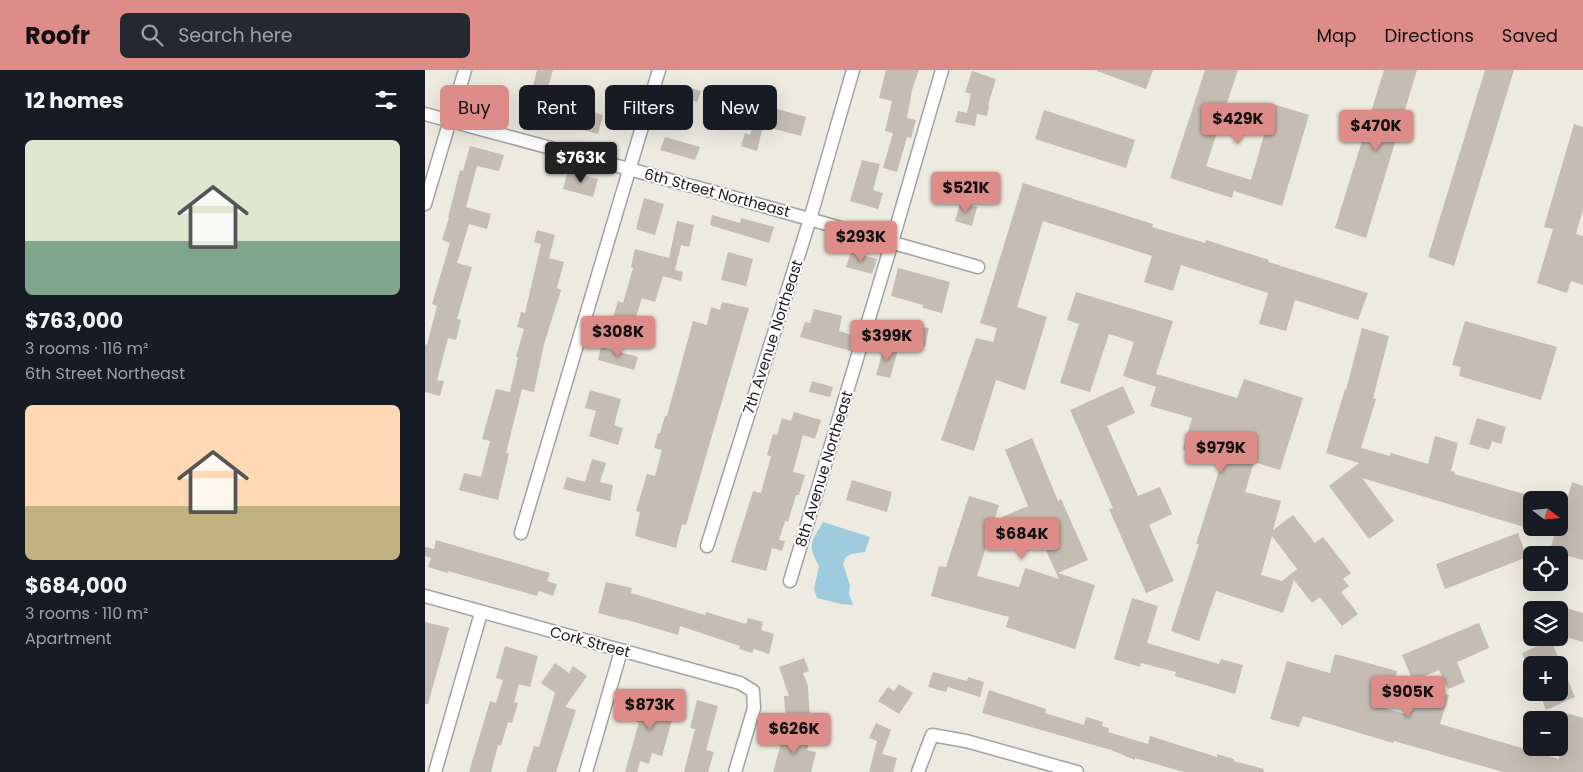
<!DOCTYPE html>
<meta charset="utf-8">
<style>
:root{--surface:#171b24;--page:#242831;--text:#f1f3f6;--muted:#9ea1a6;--accent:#de8c87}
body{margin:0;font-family:Poppins,sans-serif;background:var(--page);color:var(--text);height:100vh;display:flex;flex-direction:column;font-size:19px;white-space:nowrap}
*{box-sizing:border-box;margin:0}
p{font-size:16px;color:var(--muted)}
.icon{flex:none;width:28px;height:28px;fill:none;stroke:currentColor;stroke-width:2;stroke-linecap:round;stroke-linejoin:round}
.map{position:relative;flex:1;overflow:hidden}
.details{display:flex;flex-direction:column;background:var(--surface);width:425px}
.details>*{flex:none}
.hud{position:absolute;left:15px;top:15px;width:475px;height:45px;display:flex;gap:10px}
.needle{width:32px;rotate:106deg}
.controls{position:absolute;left:1098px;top:421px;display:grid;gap:10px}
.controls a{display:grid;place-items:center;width:45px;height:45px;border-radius:8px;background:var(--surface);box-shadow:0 5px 20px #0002;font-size:25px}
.price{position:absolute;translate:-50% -42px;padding:0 11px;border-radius:5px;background:var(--accent);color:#111;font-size:16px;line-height:32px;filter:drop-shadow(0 1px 2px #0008)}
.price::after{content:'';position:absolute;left:50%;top:30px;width:15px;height:11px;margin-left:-8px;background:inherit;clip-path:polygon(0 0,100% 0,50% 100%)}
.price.current{background:#222;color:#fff}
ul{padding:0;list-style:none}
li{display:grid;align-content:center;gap:10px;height:265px;padding:0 25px}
li span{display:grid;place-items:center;height:155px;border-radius:8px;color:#555}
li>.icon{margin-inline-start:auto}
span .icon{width:90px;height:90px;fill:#fffc;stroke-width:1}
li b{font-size:21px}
h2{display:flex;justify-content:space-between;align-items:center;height:60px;padding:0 25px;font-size:21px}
.chip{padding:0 18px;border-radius:8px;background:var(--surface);box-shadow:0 5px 20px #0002;font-size:18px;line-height:45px}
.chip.current{background:var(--accent);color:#111}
header{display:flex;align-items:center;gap:30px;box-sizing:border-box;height:70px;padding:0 25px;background:var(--accent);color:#111}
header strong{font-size:24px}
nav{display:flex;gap:28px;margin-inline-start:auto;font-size:18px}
.search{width:350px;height:45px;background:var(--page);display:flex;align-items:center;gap:12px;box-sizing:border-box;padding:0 18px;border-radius:8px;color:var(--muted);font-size:19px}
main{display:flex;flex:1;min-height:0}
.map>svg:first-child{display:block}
</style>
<header>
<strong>Roofr</strong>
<div class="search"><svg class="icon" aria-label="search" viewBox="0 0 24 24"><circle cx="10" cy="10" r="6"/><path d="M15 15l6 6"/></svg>Search here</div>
<nav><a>Map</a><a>Directions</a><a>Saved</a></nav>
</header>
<main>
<section class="details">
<h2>12 homes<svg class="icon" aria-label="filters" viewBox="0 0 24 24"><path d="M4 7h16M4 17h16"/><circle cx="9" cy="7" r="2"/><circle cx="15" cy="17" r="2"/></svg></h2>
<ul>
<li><span style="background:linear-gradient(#dfe7d0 65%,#7fa58c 0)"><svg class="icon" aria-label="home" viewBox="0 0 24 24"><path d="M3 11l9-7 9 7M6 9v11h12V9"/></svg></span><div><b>$763,000</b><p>3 rooms · 116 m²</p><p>6th Street Northeast</p></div></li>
<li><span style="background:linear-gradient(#ffd9b3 65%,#c2b280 0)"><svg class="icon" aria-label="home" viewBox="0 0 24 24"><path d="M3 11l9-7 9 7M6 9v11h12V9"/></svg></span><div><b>$684,000</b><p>3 rooms · 110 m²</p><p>Apartment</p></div></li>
</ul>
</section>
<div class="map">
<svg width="1158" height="702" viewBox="0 0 1158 702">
<rect width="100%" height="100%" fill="#edeae0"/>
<path fill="#9ecbde" d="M398,452l47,15 -5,15 -14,2 -5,3 -3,7 7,21 -1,9 4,11 -12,-1 -24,-6 -3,-9 5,-23c-12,-21 -8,-24 4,-44z"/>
<g fill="#c5bcb3" fill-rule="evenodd">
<polygon points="112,0 128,0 119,31 105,27"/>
<polygon points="461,0 494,0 487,20 482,48 491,50 486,68 482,67 472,102 458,98 468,63 460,61 467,31 454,28"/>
<polygon points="672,0 728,0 721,19 672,1"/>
<polygon points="780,0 813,0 781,96 826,110 848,34 884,45 857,136 809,121 807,128 745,108"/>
<polygon points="959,0 992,0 941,168 910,158"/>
<polygon points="1060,0 1089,0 1029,196 1003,187"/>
<polygon points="547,1 571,9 563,35 564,35 562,46 552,44 550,56 530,52 533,41 542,43 546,24 540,22"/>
<polygon points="256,15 276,21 272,32 252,26"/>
<polygon points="62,21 77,25 74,34 60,30"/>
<polygon points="334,34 381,47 376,66 338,56 332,81 316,76 320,63 325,65"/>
<polygon points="110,35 120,38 117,48 108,46"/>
<polygon points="144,35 178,45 173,64 139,55"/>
<polygon points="619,40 710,70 701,98 610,69"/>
<polygon points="1149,54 1158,57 1158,139 1151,164 1158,166 1158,215 1146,211 1142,223 1112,213 1128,159 1119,157"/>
<polygon points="240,67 275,77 270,90 235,80"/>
<polygon points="45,76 79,85 74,101 52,96 41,137 66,144 62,159 44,154 32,193 47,197 32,249 36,250 31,270 23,268 12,310 19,311 15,326 0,322 0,274 2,275 12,236 7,234 25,173 17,170 24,148 23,148 35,100 38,101"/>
<polygon points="437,90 455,94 448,120 458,123 453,139 425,131"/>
<polygon points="143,101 173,109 168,127 138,119"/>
<polygon points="598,113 728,154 727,157 780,173 781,170 844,190 843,192 943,223 933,250 870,230 861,261 834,254 843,223 756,195 748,221 719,212 727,186 618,151 592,237 622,247 600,320 571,310 549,381 516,370 551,268 568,272 572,258 555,253"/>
<polygon points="219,128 239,134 230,165 211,159"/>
<polygon points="535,133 552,137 547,156 530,151"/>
<polygon points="287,145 315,153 316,148 349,157 344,173 285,155"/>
<polygon points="252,151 269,155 264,177 256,175 250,200 258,202 256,211 238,206 230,232 217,228 207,260 186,254 193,231 198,233 208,198 206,197 210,179 244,188"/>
<polygon points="112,160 130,165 124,188 139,192 132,218 136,220 119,274 109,322 97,319 81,383 84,384 73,430 34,420 39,403 56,407 65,371 57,369 71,319 85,322 93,287 91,287 99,259 92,257 96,242 100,243 116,174 109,172"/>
<polygon points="303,182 328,189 321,216 296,210"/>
<polygon points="426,182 452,189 447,204 421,197"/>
<polygon points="473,198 525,212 517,243 498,238 498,235 466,226"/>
<path d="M651,222l97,29 -17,53 81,24 7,-19 59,19 -23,72 -26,-8 -9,30 36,9 -8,29 20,-15 22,28 8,-6 28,36 -8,6 6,7 -8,6 17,22 -16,12 -22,-29 -8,6 -18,-23 -11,33 -67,-22 -17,50 -28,-10 28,-87h-3l29,-92 -20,-6 -3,8 -19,-5 9,-31 -42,-12 6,-19 -33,-11 11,-34 -25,-8 -19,58 -30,-9 19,-59 -12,-4zM847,466l25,33 -15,12 -21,-6z"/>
<polygon points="297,232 324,238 261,455 257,454 251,478 210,466 215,442 211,441 222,404 230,406 237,380 229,378 233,363 235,363 240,346 242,346 268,251 282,255 286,237 295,240"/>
<polygon points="389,239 417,246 414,261 430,266 426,281 375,267 380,252 385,253"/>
<polygon points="1040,251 1132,277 1116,330 1034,306 1036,297 1027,295"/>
<polygon points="486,255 504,258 500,277 482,273"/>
<polygon points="937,258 964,266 948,328 951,329 936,378 965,386 966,383 1003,394 1010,366 1033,373 1026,401 1030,402 1029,404 1106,426 1106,459 937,408 969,451 944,469 904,416 934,393 901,383 920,319 921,320"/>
<polygon points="459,276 473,280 465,308 451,305"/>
<polygon points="176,277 213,287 209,300 173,290"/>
<polygon points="387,311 408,317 405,327 384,322"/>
<polygon points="698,316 710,343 682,356 713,426 735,417 747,444 724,455 749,511 721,523 684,439 688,438 645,340"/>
<polygon points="165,320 196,329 189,355 198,358 193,375 164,366 171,341 160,338"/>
<polygon points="369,342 396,350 390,369 378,365 368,402 380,405 374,425 371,425 363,452 360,451 354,470 360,471 357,481 347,478 341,501 306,492 328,421 336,423 346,386 342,385 348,364 352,365 357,348 366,351"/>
<polygon points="1052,348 1081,357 1076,374 1067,371 1064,380 1044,374"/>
<polygon points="607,368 633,431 636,429 663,490 633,503 670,515 650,579 581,557 584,547 506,526 514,496 521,497 544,426 574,435 552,506 594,517 600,498 634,509 608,452 583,463 577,447 603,436 580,380"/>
<polygon points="167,389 181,393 175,412 188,415 185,431 138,419 142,407 160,412"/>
<polygon points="427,410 467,422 462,442 421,430"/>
<polygon points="1147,412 1158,416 1158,490 1125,481 1129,466 1110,460 1110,458 1134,458"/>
<polygon points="1093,463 1102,487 1020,519 1011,494"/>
<polygon points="11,470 125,503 122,511 132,514 128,526 114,521 112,526 23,501 23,503 3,497 6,488 0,486 0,477 9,479"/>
<polygon points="181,512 207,518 206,523 280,545 281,542 321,554 323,548 338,552 336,560 349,564 344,584 329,579 327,583 314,579 315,576 255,556 253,565 199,549 199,550 173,543"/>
<polygon points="707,528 733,536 722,573 794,594 796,589 818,595 810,624 750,606 751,602 716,593 715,597 689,589"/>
<polygon points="1134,536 1158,543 1158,572 1134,565"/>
<polygon points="0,552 24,558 3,634 0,634"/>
<polygon points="1054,553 1064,578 1032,592 1040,612 1023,619 1014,600 988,611 977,585"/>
<polygon points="1126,570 1150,627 1121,640 1114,622 1134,622 1134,595 1102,595 1097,583"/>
<polygon points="80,576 113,586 105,617 94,614 89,632 93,633 87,653 83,652 76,676 73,675 66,702 44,702 65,631 71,633 78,610 71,608"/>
<polygon points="910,584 972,601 967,619 957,624 966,626 962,639 985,645 988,633 998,635 997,632 1001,619 1024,625 1015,654 1134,689 1134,641 1158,648 1158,702 1078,702 969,671 968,673 878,646 874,657 845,649 862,591 905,603"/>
<polygon points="379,588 384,601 378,603 383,616 385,653 361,654 359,626 364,626 354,597"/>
<polygon points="130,593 144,603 148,596 162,606 140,637 151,640 131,702 101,702 109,676 114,677 130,623 116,613"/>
<polygon points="508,602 542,611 543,607 559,612 555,627 523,617 521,622 503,617"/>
<polygon points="474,614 488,623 474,644 453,631 463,617 469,621"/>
<polygon points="564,620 621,639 620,643 659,655 661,647 678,652 677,656 684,658 683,662 723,674 725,666 792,687 792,684 809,689 809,691 839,699 838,702 759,702 710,688 710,690 686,680 557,643"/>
<polygon points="219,623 243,630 241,639 249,642 237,686 227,683 224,694 215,691 212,702 200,702 214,652 211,652"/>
<polygon points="272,630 293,636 281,680 289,682 283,702 259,702 270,659 265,658"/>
<polygon points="451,653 466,660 457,684 472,688 468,702 444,702 452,671 444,668"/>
<polygon points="359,663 385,670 382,680 391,682 386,702 348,702"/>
</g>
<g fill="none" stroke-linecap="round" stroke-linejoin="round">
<defs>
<g id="minor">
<polyline points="0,44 289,122 553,197"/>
<polyline points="0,134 40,0"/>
<polyline points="96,463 234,0"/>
<polyline points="282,476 385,149 428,0"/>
<polyline points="365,511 467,172 517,0"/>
<polyline points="0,526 315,613 328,621 329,638 310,702"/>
<polyline points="10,702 56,543"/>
<polyline points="161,702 196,581"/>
<polyline points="493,702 507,665 541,671 652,702"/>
</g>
</defs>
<use href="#minor" stroke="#a2a2a2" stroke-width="15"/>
<use href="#minor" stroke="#fff" stroke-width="12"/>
</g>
<g text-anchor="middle" stroke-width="4" stroke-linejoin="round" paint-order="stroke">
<g font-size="15" fill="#1b1b1b" stroke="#fff">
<text transform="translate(292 123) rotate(15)" y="5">6th Street Northeast</text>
<text transform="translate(348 267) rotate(-72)" y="5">7th Avenue Northeast</text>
<text transform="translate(399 399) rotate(-73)" y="5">8th Avenue Northeast</text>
<text transform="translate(165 572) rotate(15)" y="5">Cork Street</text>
</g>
</g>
</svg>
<div class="controls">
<a><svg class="needle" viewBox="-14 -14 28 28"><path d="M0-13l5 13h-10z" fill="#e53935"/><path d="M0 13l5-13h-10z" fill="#9ea1a6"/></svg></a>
<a><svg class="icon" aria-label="locate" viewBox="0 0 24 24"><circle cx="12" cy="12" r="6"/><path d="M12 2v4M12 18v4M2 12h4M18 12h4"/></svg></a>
<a><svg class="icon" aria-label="layers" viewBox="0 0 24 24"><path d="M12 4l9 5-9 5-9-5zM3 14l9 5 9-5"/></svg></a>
<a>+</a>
<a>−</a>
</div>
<b class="price" style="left:813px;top:75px">$429K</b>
<b class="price" style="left:951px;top:82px">$470K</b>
<b class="price current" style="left:156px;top:114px">$763K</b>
<b class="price" style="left:541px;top:144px">$521K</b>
<b class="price" style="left:436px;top:193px">$293K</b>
<b class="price" style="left:193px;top:288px">$308K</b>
<b class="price" style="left:462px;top:292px">$399K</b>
<b class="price" style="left:796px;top:404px">$979K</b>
<b class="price" style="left:597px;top:490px">$684K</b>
<b class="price" style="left:983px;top:648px">$905K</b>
<b class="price" style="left:225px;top:661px">$873K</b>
<b class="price" style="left:369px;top:685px">$626K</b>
<div class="hud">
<a class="chip current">Buy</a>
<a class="chip">Rent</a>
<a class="chip">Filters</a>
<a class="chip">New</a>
</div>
</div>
</main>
